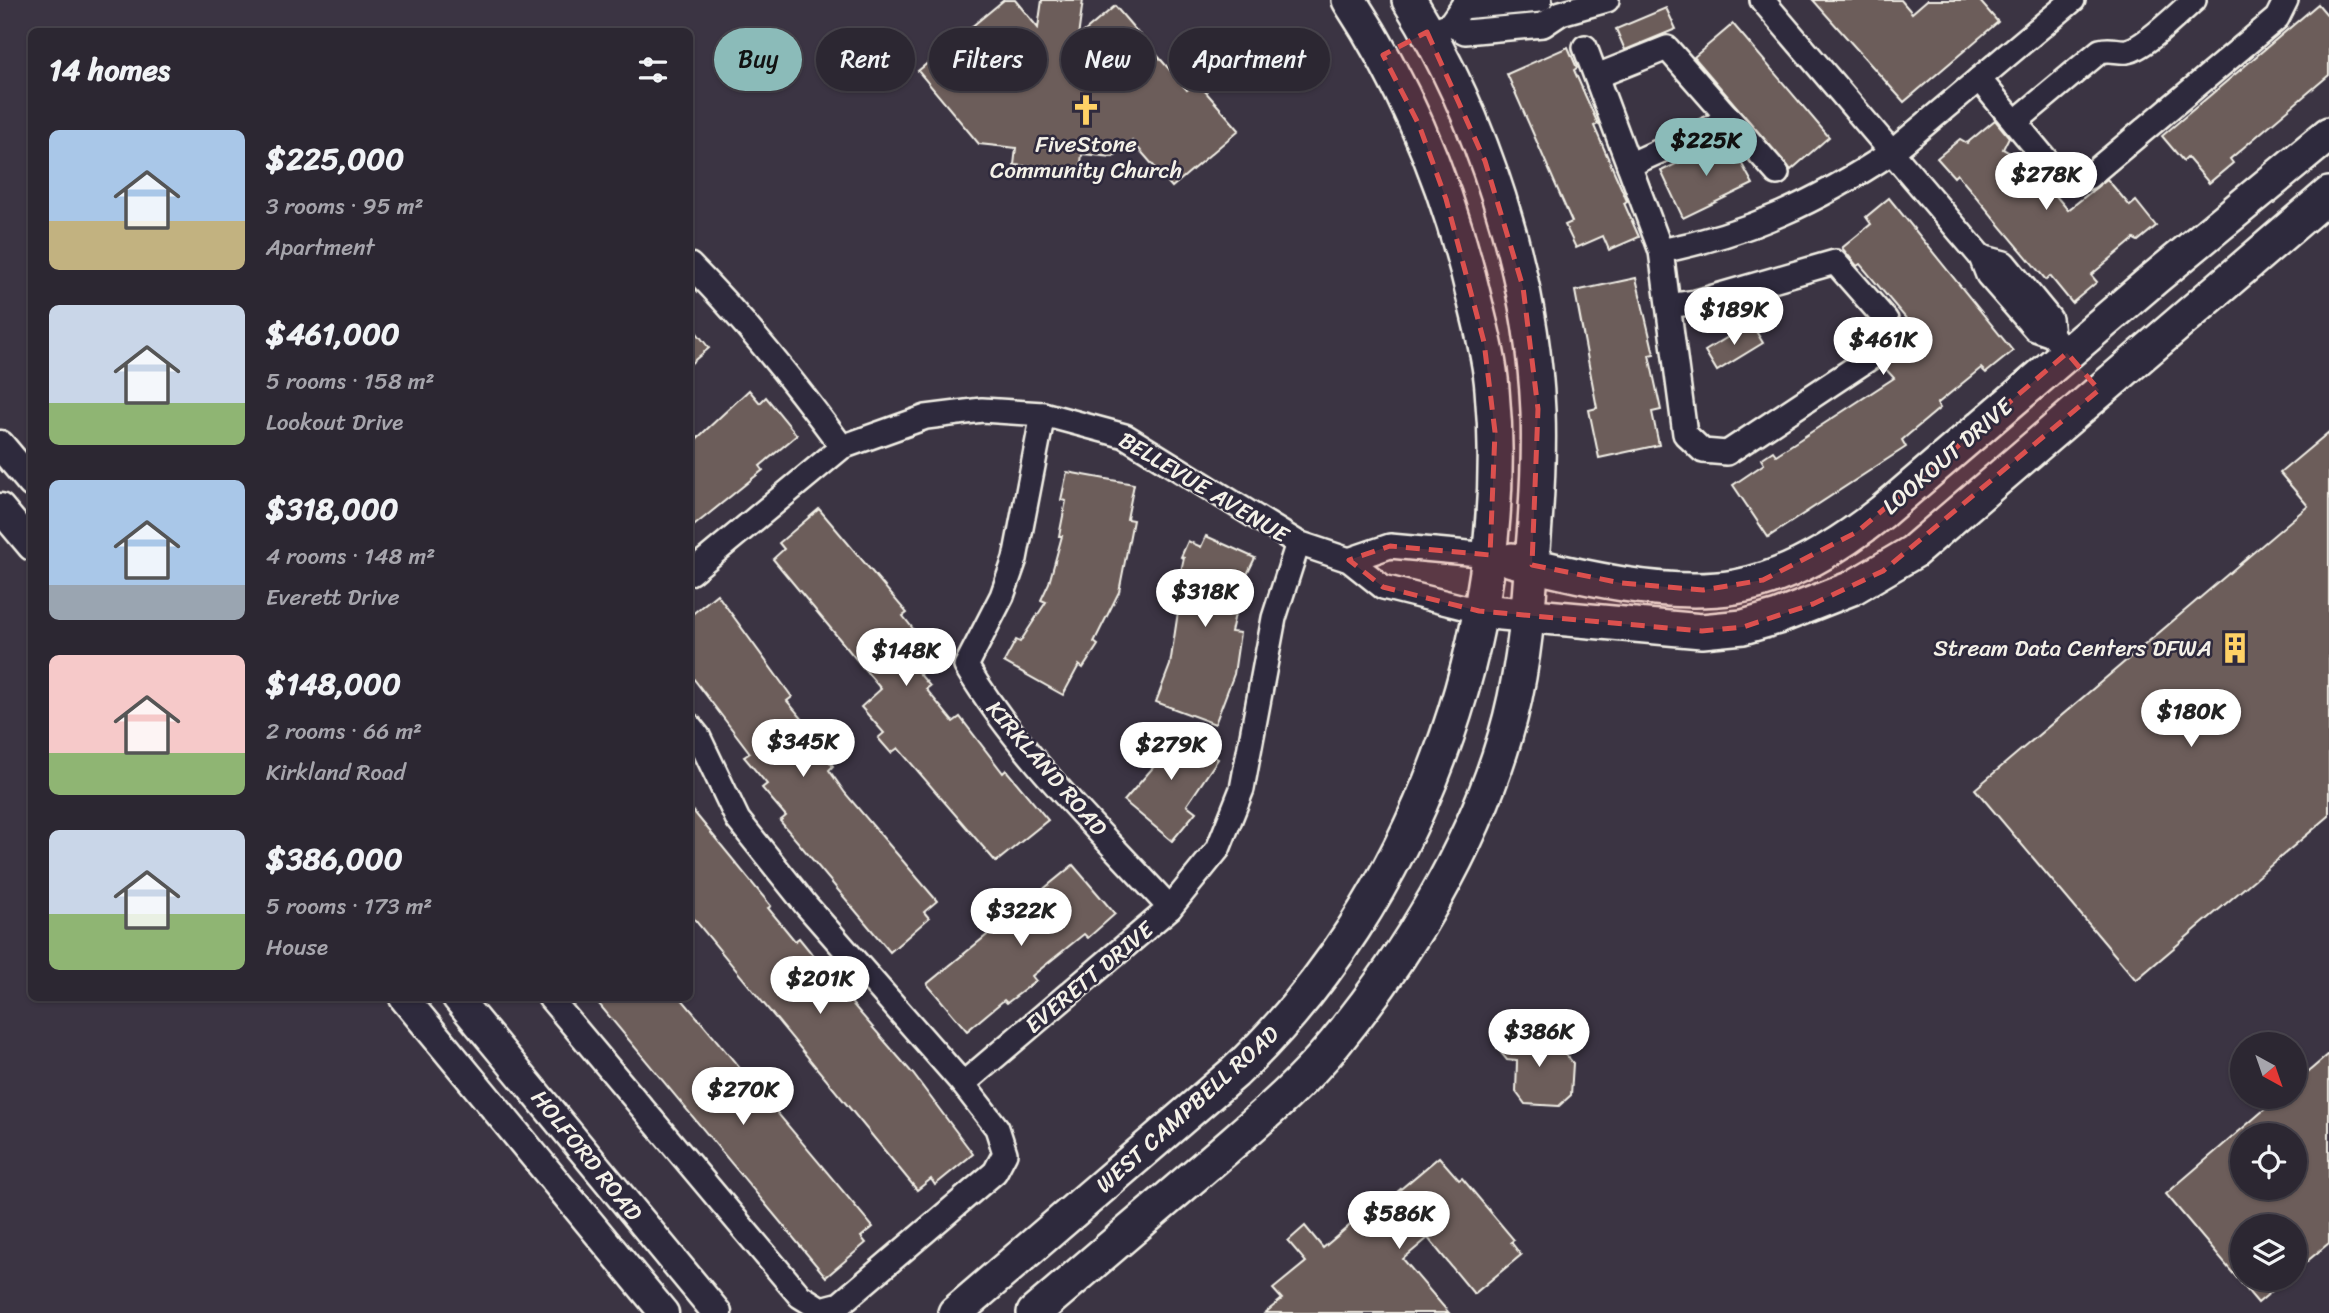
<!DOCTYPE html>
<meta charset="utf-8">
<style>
:root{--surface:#2c2732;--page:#342f3a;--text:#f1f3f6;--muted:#a6a5ac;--line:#48444d;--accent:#8bbbb9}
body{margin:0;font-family:Sriracha,sans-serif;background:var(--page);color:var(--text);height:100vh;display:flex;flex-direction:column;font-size:26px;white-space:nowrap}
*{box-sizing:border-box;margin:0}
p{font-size:23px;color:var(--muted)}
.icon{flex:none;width:38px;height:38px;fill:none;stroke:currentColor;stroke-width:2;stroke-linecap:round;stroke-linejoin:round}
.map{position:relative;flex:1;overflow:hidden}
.panel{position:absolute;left:28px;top:28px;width:665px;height:973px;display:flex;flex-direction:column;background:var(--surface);border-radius:10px;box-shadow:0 2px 5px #0004,0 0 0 2px var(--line)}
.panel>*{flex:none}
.top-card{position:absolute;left:714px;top:28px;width:665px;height:63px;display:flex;gap:14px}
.needle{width:46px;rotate:140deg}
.controls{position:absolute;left:2230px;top:1032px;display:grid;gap:14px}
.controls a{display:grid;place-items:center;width:77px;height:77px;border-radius:50%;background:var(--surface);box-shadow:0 2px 5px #0004,0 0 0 2px var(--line);font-size:35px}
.price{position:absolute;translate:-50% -60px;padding:0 16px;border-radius:24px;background:#fff;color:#222;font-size:23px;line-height:46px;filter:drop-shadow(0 2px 4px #0008)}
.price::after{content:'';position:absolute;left:50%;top:42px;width:21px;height:16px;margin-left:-10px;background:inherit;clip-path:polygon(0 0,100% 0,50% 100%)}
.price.current{background:var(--accent);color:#111}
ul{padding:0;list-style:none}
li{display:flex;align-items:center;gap:21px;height:175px;padding:0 21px}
li span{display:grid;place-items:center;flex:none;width:196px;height:140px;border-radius:10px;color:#555}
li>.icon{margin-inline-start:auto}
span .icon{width:84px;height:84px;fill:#fffc;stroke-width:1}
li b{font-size:30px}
h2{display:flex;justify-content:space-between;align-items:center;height:84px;padding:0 21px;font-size:30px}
.tag{padding:0 24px;border-radius:32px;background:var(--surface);box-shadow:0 2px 5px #0004,0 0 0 2px var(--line);font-size:24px;line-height:63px}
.tag.current{background:var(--accent);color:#111}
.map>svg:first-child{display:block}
</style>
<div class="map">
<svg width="2329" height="1313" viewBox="0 0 2329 1313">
<rect width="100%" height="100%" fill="#3b3443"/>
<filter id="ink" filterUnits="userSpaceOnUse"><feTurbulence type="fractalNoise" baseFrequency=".0143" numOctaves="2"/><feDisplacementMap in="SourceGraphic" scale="14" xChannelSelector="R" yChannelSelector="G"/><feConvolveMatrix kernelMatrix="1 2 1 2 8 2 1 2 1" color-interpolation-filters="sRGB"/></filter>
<g filter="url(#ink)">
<g fill="#6c5d5a" stroke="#f4f1e8" stroke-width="2" fill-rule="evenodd">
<polygon points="1004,0 1015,0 1038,28 1042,0 1083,0 1078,37 1115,6 1187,90 1197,82 1239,130 1172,187 1132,141 1113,157 1082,154 1080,171 1014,165 1016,148 979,144 918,71"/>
<polygon points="1813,0 1901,0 1912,13 1927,0 1979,0 1998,22 1904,102"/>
<polygon points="2318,4 2329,17 2329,75 2230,159 2233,163 2209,183 2187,157 2183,161 2162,136"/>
<polygon points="1666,8 1676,29 1625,50 1616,29"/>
<polygon points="1733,24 1829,137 1791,170 1694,57"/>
<polygon points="1568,47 1577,68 1574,70 1598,124 1594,126 1627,201 1624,203 1639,237 1609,250 1603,236 1576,248 1565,225 1572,222 1507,74"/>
<polygon points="1995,120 2009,137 2003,149 2028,163 2068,210 2107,179 2130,206 2136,201 2156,226 2138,241 2134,239 2091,275 2097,282 2072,303 2050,276 2046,280 1957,174 1954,177 1937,158 1960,139 1967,143"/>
<polygon points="1728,139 1753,184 1683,218 1661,171"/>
<polygon points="1889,198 2013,351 1986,373 1981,368 1937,404 1940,408 1902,440 1906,447 1768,537 1733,485 1764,464 1761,459 1773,451 1776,455 1894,378 1883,366 1921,336 1860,264 1857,266 1842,248 1871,224 1866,217"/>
<polygon points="1636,278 1654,354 1649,355 1661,410 1652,412 1659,445 1599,458 1589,410 1597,408 1575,291"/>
<polygon points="1751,323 1763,343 1717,371 1705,351"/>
<polygon points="690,324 709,348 690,364"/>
<polygon points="749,390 760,403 766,397 797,435 760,466 763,470 690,529 690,445"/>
<polygon points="2329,432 2329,816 2136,980 1975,789 2308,506 2280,473"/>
<polygon points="1067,472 1134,484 1127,519 1133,520 1119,592 1094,642 1098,645 1083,668 1079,665 1063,695 1004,662 1016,640 1020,642 1046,602 1041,600 1049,583 1062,536 1059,536 1066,501 1061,500"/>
<polygon points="819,509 907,613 903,616 925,644 907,659 930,686 926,689 953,722 960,717 1003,773 1006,770 1048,820 996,862 898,748 891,753 878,738 884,733 861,707 881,689 773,559 784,549 779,543"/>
<polygon points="1206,536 1255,558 1241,587 1231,632 1240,633 1234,674 1215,724 1156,702 1170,665 1178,612 1172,611 1184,558 1181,557 1188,541 1201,547"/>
<polygon points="717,594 792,697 787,701 810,728 805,732 833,766 829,770 845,793 937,901 924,912 929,918 890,952 780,821 786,816 762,788 767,784 744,757 750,753 690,674 690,616"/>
<polygon points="1163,724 1218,759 1187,805 1196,812 1172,841 1124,801 1157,763 1143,754"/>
<polygon points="690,807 771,906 768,908 795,941 799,938 817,960 813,963 840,996 843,993 913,1074 973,1154 935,1185 931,1179 917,1190 690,914"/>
<polygon points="1073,865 1115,914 1088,938 1084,934 1032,976 1036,981 1007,1003 1004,1000 967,1031 927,984"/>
<polygon points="594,998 681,998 873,1227 861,1237 866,1243 826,1277"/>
<polygon points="1526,1024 1540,1040 1555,1041 1573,1063 1571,1095 1559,1106 1525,1104 1516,1092 1517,1061 1507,1060 1497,1048"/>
<path d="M2329,1054v189l-35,29v-45h-52v52h44l-28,24 -92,-109 113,-97h15v-13zM2242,1136h52v52h-52z"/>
<polygon points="1439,1157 1459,1180 1462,1178 1514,1240 1511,1242 1521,1255 1474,1294 1428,1238 1403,1259 1449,1313 1265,1313 1282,1299 1273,1289 1306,1262 1288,1241 1305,1226 1323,1248 1381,1199 1384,1203"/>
</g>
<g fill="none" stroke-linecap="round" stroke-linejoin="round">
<defs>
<g id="minor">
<polyline points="1762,0 1981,257 1988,275 2035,329 2052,335 2067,353"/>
<polyline points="1450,24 1465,32 1543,25 1561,13 1607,0"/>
<polyline points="1437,29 1450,24 1462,7 1540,0"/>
<polyline points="1585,47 1661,251 1685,434 1703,451 1727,453 1876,354 1887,337 1886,320 1835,262 1696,302 1668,306"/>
<polyline points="1597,76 1667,48 1777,173"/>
<polyline points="1979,79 2058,174 2073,181 2088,177 2277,18 2286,0"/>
<path d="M2015,122l85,-71c10,-3 18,1 27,0 18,-3 53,-39 67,-51"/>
<polyline points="1629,165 1713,127 1727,116"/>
<path d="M1661,251c89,-18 156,-49 231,-99l181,-152"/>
<polyline points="1981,257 2004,263 2050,319 2052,335"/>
<path d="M690,265c56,56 105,118 152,182"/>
<path d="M1043,414l-28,145 -13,37 -36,70c54,90 134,165 204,242"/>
<polyline points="1349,560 1390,546 1490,555"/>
<polyline points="690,573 842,447 926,417 982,410 1043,414 1125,436 1298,543 1349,560 1383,587 1479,611"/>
<polyline points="550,998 800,1296 821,1309 840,1304 995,1172 1005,1153 997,1128 963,1084 806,905 738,820 698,736 690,726"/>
<polyline points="963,1084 1170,908 1218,849 1242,789 1274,618 1298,543"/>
</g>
<g id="tertiary">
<polyline points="0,445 32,483"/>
<polyline points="0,508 32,546"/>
<polyline points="404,998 664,1313"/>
<polyline points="457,998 717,1313"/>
</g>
<g id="secondary">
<path d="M1512,560c67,17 155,38 223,27 54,-9 104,-41 147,-75l273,-234 174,-144"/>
<polyline points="1479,611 1702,631 1743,627 1778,617 1852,588 1913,552 2329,194"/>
<path d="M955,1313l280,-241c178,-167 280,-441 257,-683 -2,-29 -10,-58 -17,-87 -25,-108 -65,-209 -126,-302"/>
<path d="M1034,1313c60,-51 120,-102 180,-154 42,-37 85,-72 121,-116 73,-89 137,-195 170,-306 16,-54 22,-109 26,-165 5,-54 9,-107 7,-161 -6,-139 -55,-292 -129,-411"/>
</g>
</defs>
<use href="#minor" stroke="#f4f1e8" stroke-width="28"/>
<use href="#tertiary" stroke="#f4f1e8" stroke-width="33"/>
<use href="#secondary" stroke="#f4f1e8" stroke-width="38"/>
<use href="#minor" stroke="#2f2a3d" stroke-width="23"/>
<use href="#tertiary" stroke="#2f2a3d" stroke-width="28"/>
<use href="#secondary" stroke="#2f2a3d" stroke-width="33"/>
</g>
</g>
<path fill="#dc504e" fill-opacity="0.2" stroke="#dc504e" stroke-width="5" stroke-dasharray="14 9" stroke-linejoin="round" d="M1427,32l58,129 38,126 15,122 -6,156 89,18 82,7 60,-10 94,-48 210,-179 32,37 -216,181 -70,33 -70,23 -41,4 -223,-20 -96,-24 -34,-27 41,-14 100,9 5,-123 -11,-90 -38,-143 -27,-74 -36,-70z"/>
<defs>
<symbol id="church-bare" viewBox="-9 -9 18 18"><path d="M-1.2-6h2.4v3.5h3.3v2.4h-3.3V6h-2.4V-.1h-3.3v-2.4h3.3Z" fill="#ffd166" stroke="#2f2a3d" stroke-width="2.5" paint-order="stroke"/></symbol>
<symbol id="building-bare" viewBox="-9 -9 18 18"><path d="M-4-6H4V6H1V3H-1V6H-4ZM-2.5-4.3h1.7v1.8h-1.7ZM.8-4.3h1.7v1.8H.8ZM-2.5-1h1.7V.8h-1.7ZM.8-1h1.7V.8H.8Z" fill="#ffd166" stroke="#2f2a3d" stroke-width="2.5" paint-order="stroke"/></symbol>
</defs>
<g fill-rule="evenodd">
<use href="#church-bare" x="1064" y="88" width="44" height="44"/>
<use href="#building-bare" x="2213" y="626" width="44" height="44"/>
</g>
<g text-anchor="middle" stroke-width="5" stroke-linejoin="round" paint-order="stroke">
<g font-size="23" fill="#f4f1e8" stroke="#2f2a3d">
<text x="1086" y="152">FiveStone<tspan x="1086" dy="26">Community Church</tspan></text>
<text x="2212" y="656" text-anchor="end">Stream Data Centers DFWA</text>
</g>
<g font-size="23" fill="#f4f1e8" stroke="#2f2a3d">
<text transform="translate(1947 456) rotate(-41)" y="8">LOOKOUT DRIVE</text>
<text transform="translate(1204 487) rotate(31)" y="8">BELLEVUE AVENUE</text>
<text transform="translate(1047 768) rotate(49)" y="8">KIRKLAND ROAD</text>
<text transform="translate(1089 977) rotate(-40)" y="8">EVERETT DRIVE</text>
<text transform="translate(1187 1109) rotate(-42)" y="8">WEST CAMPBELL ROAD</text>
<text transform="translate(587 1155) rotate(51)" y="8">HOLFORD ROAD</text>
</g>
</g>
</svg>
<div class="controls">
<a><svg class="needle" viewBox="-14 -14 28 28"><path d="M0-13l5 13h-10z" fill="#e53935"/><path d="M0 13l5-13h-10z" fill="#a6a5ac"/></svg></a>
<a><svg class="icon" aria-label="locate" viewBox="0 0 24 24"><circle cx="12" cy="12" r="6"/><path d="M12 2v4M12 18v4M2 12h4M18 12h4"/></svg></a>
<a><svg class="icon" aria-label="layers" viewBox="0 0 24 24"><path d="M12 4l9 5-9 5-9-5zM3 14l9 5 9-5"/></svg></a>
</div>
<b class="price current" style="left:1706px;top:178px">$225K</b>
<b class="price" style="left:2046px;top:212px">$278K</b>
<b class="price" style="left:1734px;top:347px">$189K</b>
<b class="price" style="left:1883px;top:377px">$461K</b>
<b class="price" style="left:1205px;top:629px">$318K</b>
<b class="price" style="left:906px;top:688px">$148K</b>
<b class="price" style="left:2191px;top:749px">$180K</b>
<b class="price" style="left:803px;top:779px">$345K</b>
<b class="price" style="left:1171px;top:782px">$279K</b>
<b class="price" style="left:1021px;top:948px">$322K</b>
<b class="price" style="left:820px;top:1016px">$201K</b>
<b class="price" style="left:1539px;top:1069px">$386K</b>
<b class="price" style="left:743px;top:1127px">$270K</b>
<b class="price" style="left:1399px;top:1251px">$586K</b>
<div class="top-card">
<a class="tag current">Buy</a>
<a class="tag">Rent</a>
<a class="tag">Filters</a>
<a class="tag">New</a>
<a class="tag">Apartment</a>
</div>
<section class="panel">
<h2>14 homes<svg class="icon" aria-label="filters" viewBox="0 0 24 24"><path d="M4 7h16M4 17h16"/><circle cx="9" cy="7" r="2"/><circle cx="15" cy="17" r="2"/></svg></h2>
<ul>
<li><span style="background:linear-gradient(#a9c7e8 65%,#c2b280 0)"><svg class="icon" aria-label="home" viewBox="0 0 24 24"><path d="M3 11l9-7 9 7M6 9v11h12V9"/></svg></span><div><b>$225,000</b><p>3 rooms · 95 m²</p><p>Apartment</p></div></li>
<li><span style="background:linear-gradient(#c9d6e8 70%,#8fb573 0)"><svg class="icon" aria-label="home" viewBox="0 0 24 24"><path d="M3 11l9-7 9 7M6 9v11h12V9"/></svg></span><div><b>$461,000</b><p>5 rooms · 158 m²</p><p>Lookout Drive</p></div></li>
<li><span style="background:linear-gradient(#a9c7e8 75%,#9aa5b1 0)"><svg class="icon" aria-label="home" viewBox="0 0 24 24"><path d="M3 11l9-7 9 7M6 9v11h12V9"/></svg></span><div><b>$318,000</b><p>4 rooms · 148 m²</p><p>Everett Drive</p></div></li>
<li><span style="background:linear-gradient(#f6c9c9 70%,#8fb573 0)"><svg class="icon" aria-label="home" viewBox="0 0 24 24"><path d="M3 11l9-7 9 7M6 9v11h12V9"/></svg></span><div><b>$148,000</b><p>2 rooms · 66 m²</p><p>Kirkland Road</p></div></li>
<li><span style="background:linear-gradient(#c9d6e8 60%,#8fb573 0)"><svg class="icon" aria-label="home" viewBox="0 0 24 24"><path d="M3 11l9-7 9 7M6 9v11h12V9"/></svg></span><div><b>$386,000</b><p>5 rooms · 173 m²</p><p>House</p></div></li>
</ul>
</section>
</div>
